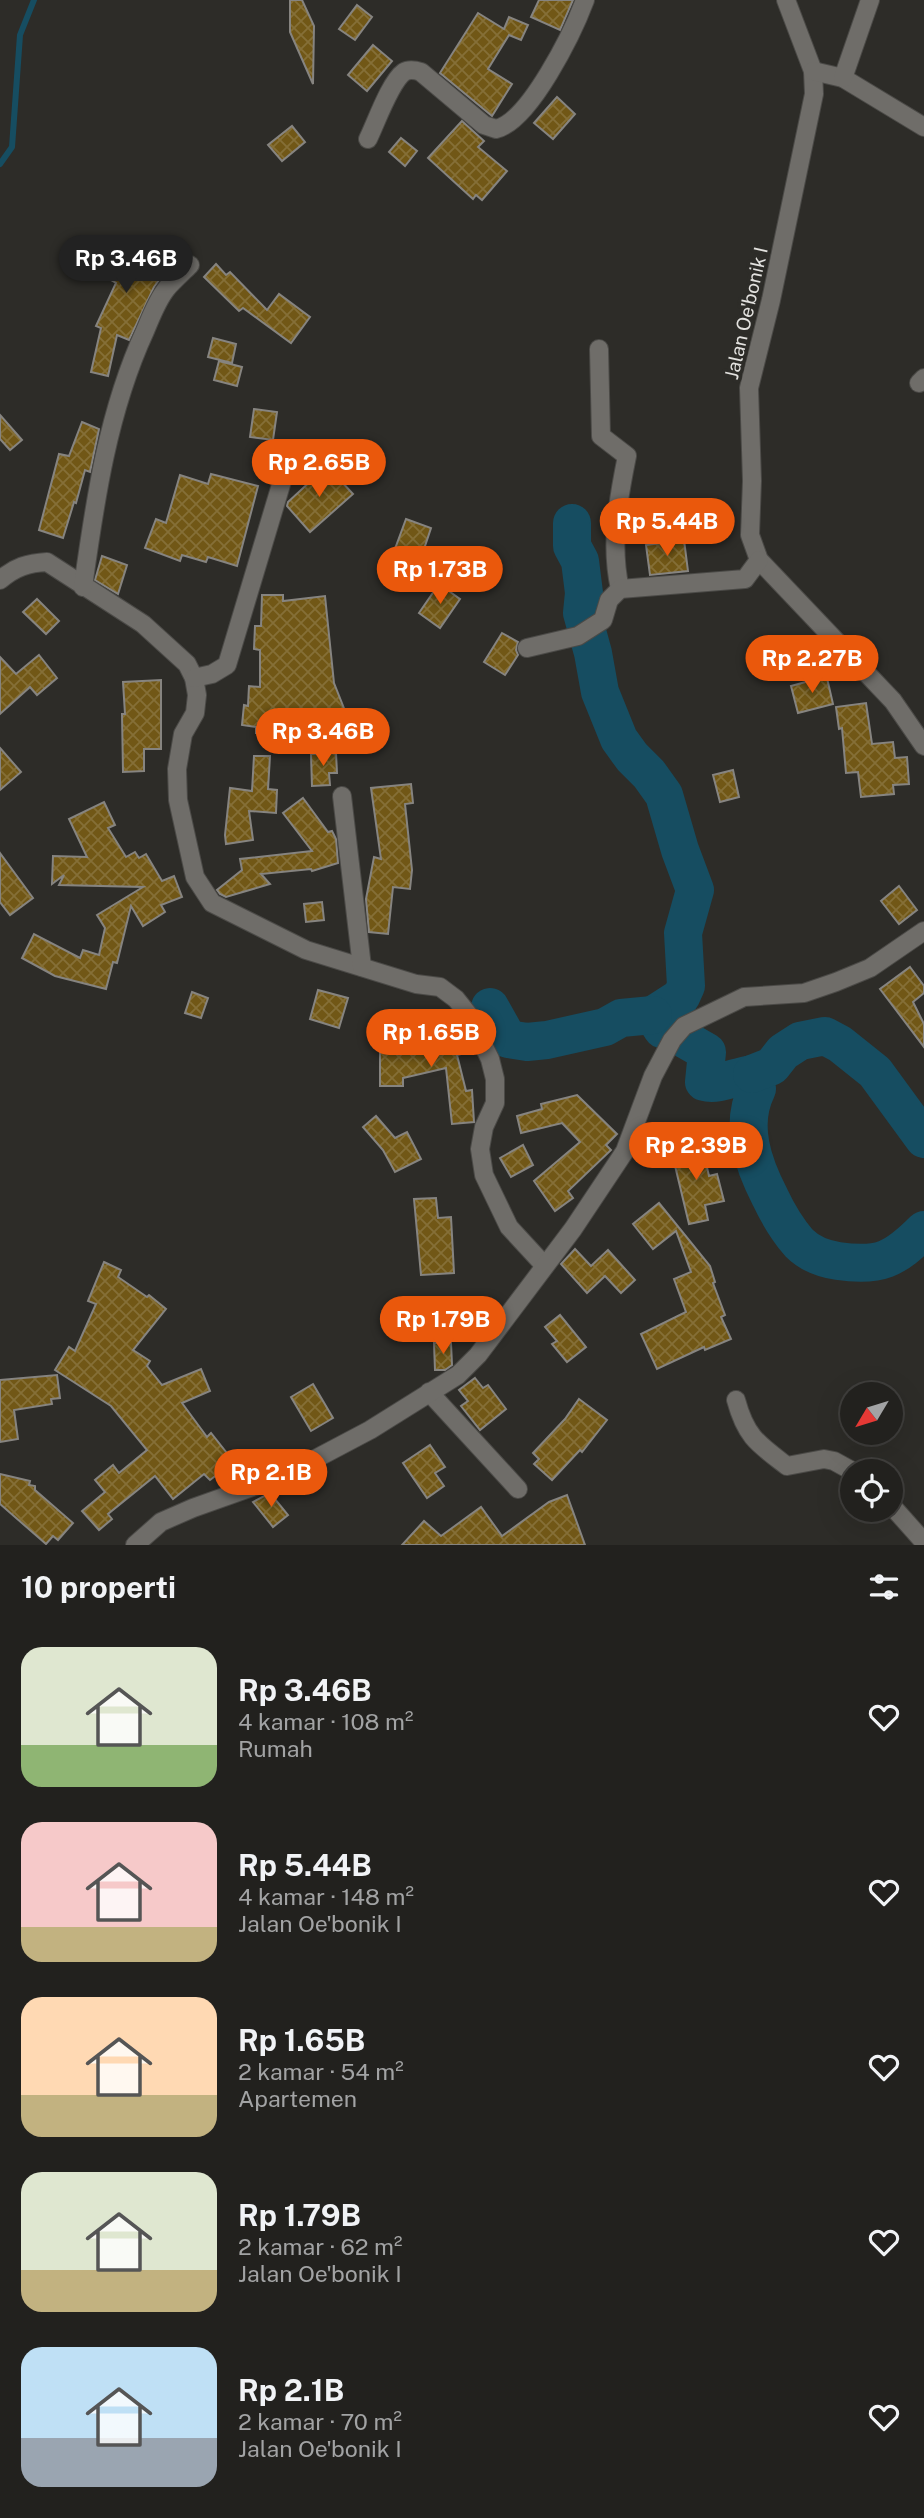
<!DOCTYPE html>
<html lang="id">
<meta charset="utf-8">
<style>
:root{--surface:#22211e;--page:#2a2927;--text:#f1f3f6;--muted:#a2a3a4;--line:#3f3e3c;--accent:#ea580c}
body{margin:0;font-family:"Public Sans",sans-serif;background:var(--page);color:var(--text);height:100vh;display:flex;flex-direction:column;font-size:26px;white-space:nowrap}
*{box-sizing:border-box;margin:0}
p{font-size:23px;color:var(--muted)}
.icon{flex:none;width:38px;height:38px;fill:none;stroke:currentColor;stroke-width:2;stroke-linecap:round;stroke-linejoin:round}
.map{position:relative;height:1545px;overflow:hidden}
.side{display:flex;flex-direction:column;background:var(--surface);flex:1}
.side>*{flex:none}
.needle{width:46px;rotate:232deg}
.controls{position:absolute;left:840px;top:1382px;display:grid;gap:14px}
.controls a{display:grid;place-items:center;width:63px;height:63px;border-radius:50%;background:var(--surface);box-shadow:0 7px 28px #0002,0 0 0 2px var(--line);font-size:35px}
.price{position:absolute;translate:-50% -60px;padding:0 16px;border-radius:24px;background:var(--accent);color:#fff;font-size:23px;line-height:46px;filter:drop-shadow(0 2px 4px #0008)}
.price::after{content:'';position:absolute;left:50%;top:42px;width:21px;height:16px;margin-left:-10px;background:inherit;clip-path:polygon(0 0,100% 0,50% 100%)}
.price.selected{background:#222;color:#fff}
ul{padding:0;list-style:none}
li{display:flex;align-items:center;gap:21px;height:175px;padding:0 21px}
li span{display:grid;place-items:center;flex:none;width:196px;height:140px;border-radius:21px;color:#555}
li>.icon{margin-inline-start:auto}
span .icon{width:84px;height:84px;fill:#fffc;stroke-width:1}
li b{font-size:30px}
h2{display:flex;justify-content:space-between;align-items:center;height:84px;padding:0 21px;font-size:30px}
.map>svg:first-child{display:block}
</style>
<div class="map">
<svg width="924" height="1545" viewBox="0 0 924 1545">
<defs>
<pattern id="building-cross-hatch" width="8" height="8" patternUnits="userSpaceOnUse" patternTransform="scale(1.75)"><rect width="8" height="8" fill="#715716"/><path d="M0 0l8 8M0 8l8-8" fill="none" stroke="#856f37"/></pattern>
</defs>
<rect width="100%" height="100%" fill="#2d2c28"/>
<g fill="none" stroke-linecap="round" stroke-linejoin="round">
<polyline stroke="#164d61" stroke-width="6" points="0,164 12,147 20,35 34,0"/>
<g stroke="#164d61" stroke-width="38">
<path d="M572,523v23l8,15 4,32 -2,20 11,40 7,39 19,47 13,18 17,17 15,21 16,55 15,40 -12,43 3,53 -5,11 -28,18 9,14 14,-1 10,12 21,12 -3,30c15,4 32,-6 48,-8l5,15c-18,36 -4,75 13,108 8,17 17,32 29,46 10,10 25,16 39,18 42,6 56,-1 86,-31"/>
<polyline points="490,1007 508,1039 527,1042 547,1040 605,1027 621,1018 653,1015"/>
<polyline points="752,1074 772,1066 783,1052 800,1041 825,1036 840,1044 875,1072 924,1139"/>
</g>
</g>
<g fill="url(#building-cross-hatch)" stroke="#868480" stroke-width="2">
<polygon points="290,0 302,0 314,26 313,84 290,32"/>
<polygon points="539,0 573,0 560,30 531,17"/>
<polygon points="357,5 372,17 355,40 339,29"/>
<polygon points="478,13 504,29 509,17 528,25 521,40 509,35 488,69 512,84 492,116 440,73"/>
<polygon points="373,45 392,61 367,91 348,75"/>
<polygon points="557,97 575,114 553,139 534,123"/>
<polygon points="462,121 484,141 478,147 507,171 482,200 476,195 473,199 428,158"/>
<polygon points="292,126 305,142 282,161 268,145"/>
<polygon points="401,138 417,151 405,166 389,152"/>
<polygon points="169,240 182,257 165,272 154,287 129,340 117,335 108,376 91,372 101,328 96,326 116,283 87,266 100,242 138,265"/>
<polygon points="216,264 226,275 230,272 267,310 279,294 310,317 291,343 243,308 239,311 204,277"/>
<polygon points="213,338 236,344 232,363 208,357"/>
<polygon points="219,361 242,367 237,386 214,380"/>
<polygon points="254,409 277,412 273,440 250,437"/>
<polygon points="0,415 22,440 10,450 0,439"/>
<polygon points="82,422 99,429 90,472 85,470 76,503 74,502 63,538 39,530 59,454 69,456"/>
<polygon points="327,466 353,494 310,532 287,506 288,502"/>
<polygon points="211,474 258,486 237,566 208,557 206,562 182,555 180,561 145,548 156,519 166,523 180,475 208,484"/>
<polygon points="406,519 431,528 421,558 395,549"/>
<polygon points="684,540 688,571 650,575 646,545"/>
<polygon points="102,556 127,565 118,594 95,580"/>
<polygon points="439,584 460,599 440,628 419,613"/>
<polygon points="262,595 283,595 283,601 325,596 334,683 347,716 305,733 256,733 256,727 242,725 244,705 248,706 249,686 260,687 260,650 254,649 255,626 261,626"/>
<polygon points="37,599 59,621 46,634 23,612"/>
<polygon points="502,633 518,642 516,650 518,655 505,675 484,662"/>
<polygon points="39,655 57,678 37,695 30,687 0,714 0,657 16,674"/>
<polygon points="820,678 827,678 833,704 798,713 791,686"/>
<polygon points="161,680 161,749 144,749 144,771 123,772 122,714 125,714 123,682"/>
<polygon points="866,703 872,744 893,742 895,758 907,757 909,784 893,785 894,794 861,797 858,772 846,773 842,728 839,729 836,707"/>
<polygon points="0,748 21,772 0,790"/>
<polygon points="336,753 337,773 329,773 330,785 312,786 311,754"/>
<polygon points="254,756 270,756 268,789 277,790 276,813 249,811 253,840 226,844 225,835 230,788 252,791"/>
<polygon points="733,770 739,797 720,802 713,775"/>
<polygon points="411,784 413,803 405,804 412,870 410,889 393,887 388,934 369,932 366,899 374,857 381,859 371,788"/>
<polygon points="303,798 328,832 332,831 336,839 338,863 312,871 311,869 261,874 270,884 226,897 220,894 217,890 242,870 240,859 312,851 283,813"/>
<polygon points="104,802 115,825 108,828 126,857 135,852 139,858 146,854 162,881 174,876 182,897 161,905 165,912 143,926 131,906 117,963 113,962 106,989 55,976 22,958 34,934 80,958 83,950 99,955 105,928 97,915 143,887 59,885 64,875 52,884 53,856 87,857 69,819"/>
<polygon points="0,853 33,898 10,915 0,902"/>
<polygon points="899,886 917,910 899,924 881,901"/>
<polygon points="322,902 324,920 306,922 304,904"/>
<polygon points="910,967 924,986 924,993 913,1002 924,1024 924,1047 880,989"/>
<polygon points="318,990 348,998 339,1028 310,1019"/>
<polygon points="192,992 208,998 201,1018 185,1013"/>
<polygon points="450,1025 453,1039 457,1039 461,1054 457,1055 466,1091 472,1090 474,1122 452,1124 446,1068 403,1078 403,1086 380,1086 380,1049 424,1049 420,1032"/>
<polygon points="577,1095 617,1134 606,1145 611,1150 568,1191 573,1198 555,1211 534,1181 580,1142 562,1123 521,1133 517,1116 542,1109 541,1104"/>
<polygon points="376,1116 395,1138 407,1132 421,1159 395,1172 383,1150 363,1127"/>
<polygon points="701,1142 709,1176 717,1174 724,1201 705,1205 708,1220 689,1224 671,1149"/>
<polygon points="523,1145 533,1165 511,1177 500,1158"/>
<polygon points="436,1198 438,1218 451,1217 454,1273 421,1275 414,1199"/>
<polygon points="659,1203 710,1266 715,1282 713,1283 725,1315 721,1317 731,1339 705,1350 704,1347 657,1369 641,1334 686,1312 674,1279 691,1272 676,1231 653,1249 633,1224"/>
<polygon points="575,1249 591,1266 608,1250 635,1280 621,1293 605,1276 587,1293 561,1264"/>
<polygon points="104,1262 121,1270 118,1277 147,1297 149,1295 166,1309 133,1350 150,1361 147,1366 162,1385 201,1369 210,1391 182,1403 207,1437 211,1433 234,1462 210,1480 204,1474 173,1499 155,1476 108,1514 112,1519 99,1530 82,1511 105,1492 95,1480 113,1465 119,1473 147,1450 111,1406 55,1370 69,1347 75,1351 96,1304 88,1301"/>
<polygon points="560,1315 586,1347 567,1362 552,1344 557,1341 545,1327"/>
<polygon points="434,1343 451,1343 452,1365 445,1370 435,1370"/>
<polygon points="57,1375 60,1398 51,1399 52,1404 14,1410 18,1439 0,1442 0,1380"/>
<polygon points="475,1378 483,1388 488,1385 506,1409 480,1430 461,1406 468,1401 459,1390"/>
<polygon points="313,1384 333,1418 311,1431 291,1397"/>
<polygon points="579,1399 607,1420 582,1452 580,1450 552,1480 534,1464 539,1459 533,1453 565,1419"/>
<polygon points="430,1445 445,1467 435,1473 444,1486 427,1498 403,1463"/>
<polygon points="0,1474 30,1481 29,1485 35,1486 35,1490 73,1523 58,1540 53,1536 46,1544 0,1504"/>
<polygon points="270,1493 288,1515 273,1527 253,1502"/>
<polygon points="567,1495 585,1545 402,1545 424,1521 441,1536 481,1507 502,1536 549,1502"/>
</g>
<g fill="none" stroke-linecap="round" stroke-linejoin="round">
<defs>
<g id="minor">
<polyline points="786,0 813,71 814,94 771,300 749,388 752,481 750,535 759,560 893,701 924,746"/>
<polyline points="813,71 843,78 924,127"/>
<polyline points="843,78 870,0"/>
<path d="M368,139c8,-16 22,-57 36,-67 5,-3 11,-2 17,0l63,53 12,4c34,-8 77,-97 89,-129"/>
<path d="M599,349l2,87 26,20c-9,44 -17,89 -7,133"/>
<polyline points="919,383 924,378"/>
<path d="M0,580c15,-13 28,-17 47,-18l96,62 44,40 7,14 3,17 -2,18 -12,21 -6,35 1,31 17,77 17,26 94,47 110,34 24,3 16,12 12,15 22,45 5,20v24l-11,24 -4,22 4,26 25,52 35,38"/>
<path d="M83,587c12,-87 25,-176 62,-256 6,-14 12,-31 22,-43 7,-8 15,-15 23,-23"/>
<polyline points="527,648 578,636 603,620 609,600 620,589 745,579 759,560"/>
<polyline points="194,678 212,674 227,665 283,478"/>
<polyline points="342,796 362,967"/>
<polyline points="429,1392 518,1489"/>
<path d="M736,1400c10,37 22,44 51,66l37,-7 10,2 20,11"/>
<polyline points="891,1505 924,1542"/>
<polyline points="135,1545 161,1522 193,1508 283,1476 370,1430 458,1375 478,1355 573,1229 625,1151 653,1076 672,1040 684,1026 744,997 804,993 836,982 870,968 924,931"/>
</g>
</defs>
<use href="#minor" stroke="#4b4a47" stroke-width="20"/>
<use href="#minor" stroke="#6f6d69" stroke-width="18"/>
</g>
<g text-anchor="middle" stroke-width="7" stroke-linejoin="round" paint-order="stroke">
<g font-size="19" fill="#e3e2df" stroke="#2d2c28">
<text transform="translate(746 313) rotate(-77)" y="7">Jalan Oe'bonik I</text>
</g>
</g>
</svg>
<div class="controls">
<a><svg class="needle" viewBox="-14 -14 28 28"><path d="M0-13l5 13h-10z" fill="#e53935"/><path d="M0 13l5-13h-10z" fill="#a2a3a4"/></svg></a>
<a><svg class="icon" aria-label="locate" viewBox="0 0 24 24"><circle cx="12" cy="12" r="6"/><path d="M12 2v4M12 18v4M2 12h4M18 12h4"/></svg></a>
</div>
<b class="price selected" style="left:126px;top:295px">Rp 3.46B</b>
<b class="price" style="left:319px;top:499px">Rp 2.65B</b>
<b class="price" style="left:667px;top:558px">Rp 5.44B</b>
<b class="price" style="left:440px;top:606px">Rp 1.73B</b>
<b class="price" style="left:812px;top:695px">Rp 2.27B</b>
<b class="price" style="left:323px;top:768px">Rp 3.46B</b>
<b class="price" style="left:431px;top:1069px">Rp 1.65B</b>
<b class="price" style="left:696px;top:1182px">Rp 2.39B</b>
<b class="price" style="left:443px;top:1356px">Rp 1.79B</b>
<b class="price" style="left:271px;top:1509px">Rp 2.1B</b>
</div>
<section class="side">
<h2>10 properti<svg class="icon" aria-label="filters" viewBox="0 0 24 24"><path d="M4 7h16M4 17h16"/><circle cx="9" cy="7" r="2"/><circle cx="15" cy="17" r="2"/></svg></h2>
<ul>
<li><span style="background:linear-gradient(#dfe7d0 70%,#8fb573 0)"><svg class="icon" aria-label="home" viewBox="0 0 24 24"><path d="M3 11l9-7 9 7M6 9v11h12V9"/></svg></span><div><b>Rp 3.46B</b><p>4 kamar · 108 m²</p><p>Rumah</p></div><svg class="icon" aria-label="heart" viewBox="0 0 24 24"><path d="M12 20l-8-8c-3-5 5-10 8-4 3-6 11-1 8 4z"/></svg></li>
<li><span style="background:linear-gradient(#f6c9c9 75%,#c2b280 0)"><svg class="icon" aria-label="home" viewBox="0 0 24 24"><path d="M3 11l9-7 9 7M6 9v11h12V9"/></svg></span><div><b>Rp 5.44B</b><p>4 kamar · 148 m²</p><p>Jalan Oe'bonik I</p></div><svg class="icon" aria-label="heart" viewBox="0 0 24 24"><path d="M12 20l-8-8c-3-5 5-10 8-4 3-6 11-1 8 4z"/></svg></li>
<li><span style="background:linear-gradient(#ffd9b3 70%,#c2b280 0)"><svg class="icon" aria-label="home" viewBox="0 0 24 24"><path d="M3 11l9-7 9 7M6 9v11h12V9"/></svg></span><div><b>Rp 1.65B</b><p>2 kamar · 54 m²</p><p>Apartemen</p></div><svg class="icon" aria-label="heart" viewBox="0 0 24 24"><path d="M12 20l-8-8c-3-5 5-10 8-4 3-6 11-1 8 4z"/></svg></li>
<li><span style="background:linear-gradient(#dfe7d0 70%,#c2b280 0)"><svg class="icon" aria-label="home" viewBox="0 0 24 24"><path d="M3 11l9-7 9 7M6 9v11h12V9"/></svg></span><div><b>Rp 1.79B</b><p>2 kamar · 62 m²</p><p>Jalan Oe'bonik I</p></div><svg class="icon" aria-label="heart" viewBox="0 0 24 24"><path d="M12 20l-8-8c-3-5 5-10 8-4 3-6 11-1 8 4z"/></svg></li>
<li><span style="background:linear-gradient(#bfe0f5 65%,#9aa5b1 0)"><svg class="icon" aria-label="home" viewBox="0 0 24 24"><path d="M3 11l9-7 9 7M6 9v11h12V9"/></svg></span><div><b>Rp 2.1B</b><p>2 kamar · 70 m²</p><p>Jalan Oe'bonik I</p></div><svg class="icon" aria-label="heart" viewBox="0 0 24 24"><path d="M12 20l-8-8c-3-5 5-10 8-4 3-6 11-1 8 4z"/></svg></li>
</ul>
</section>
